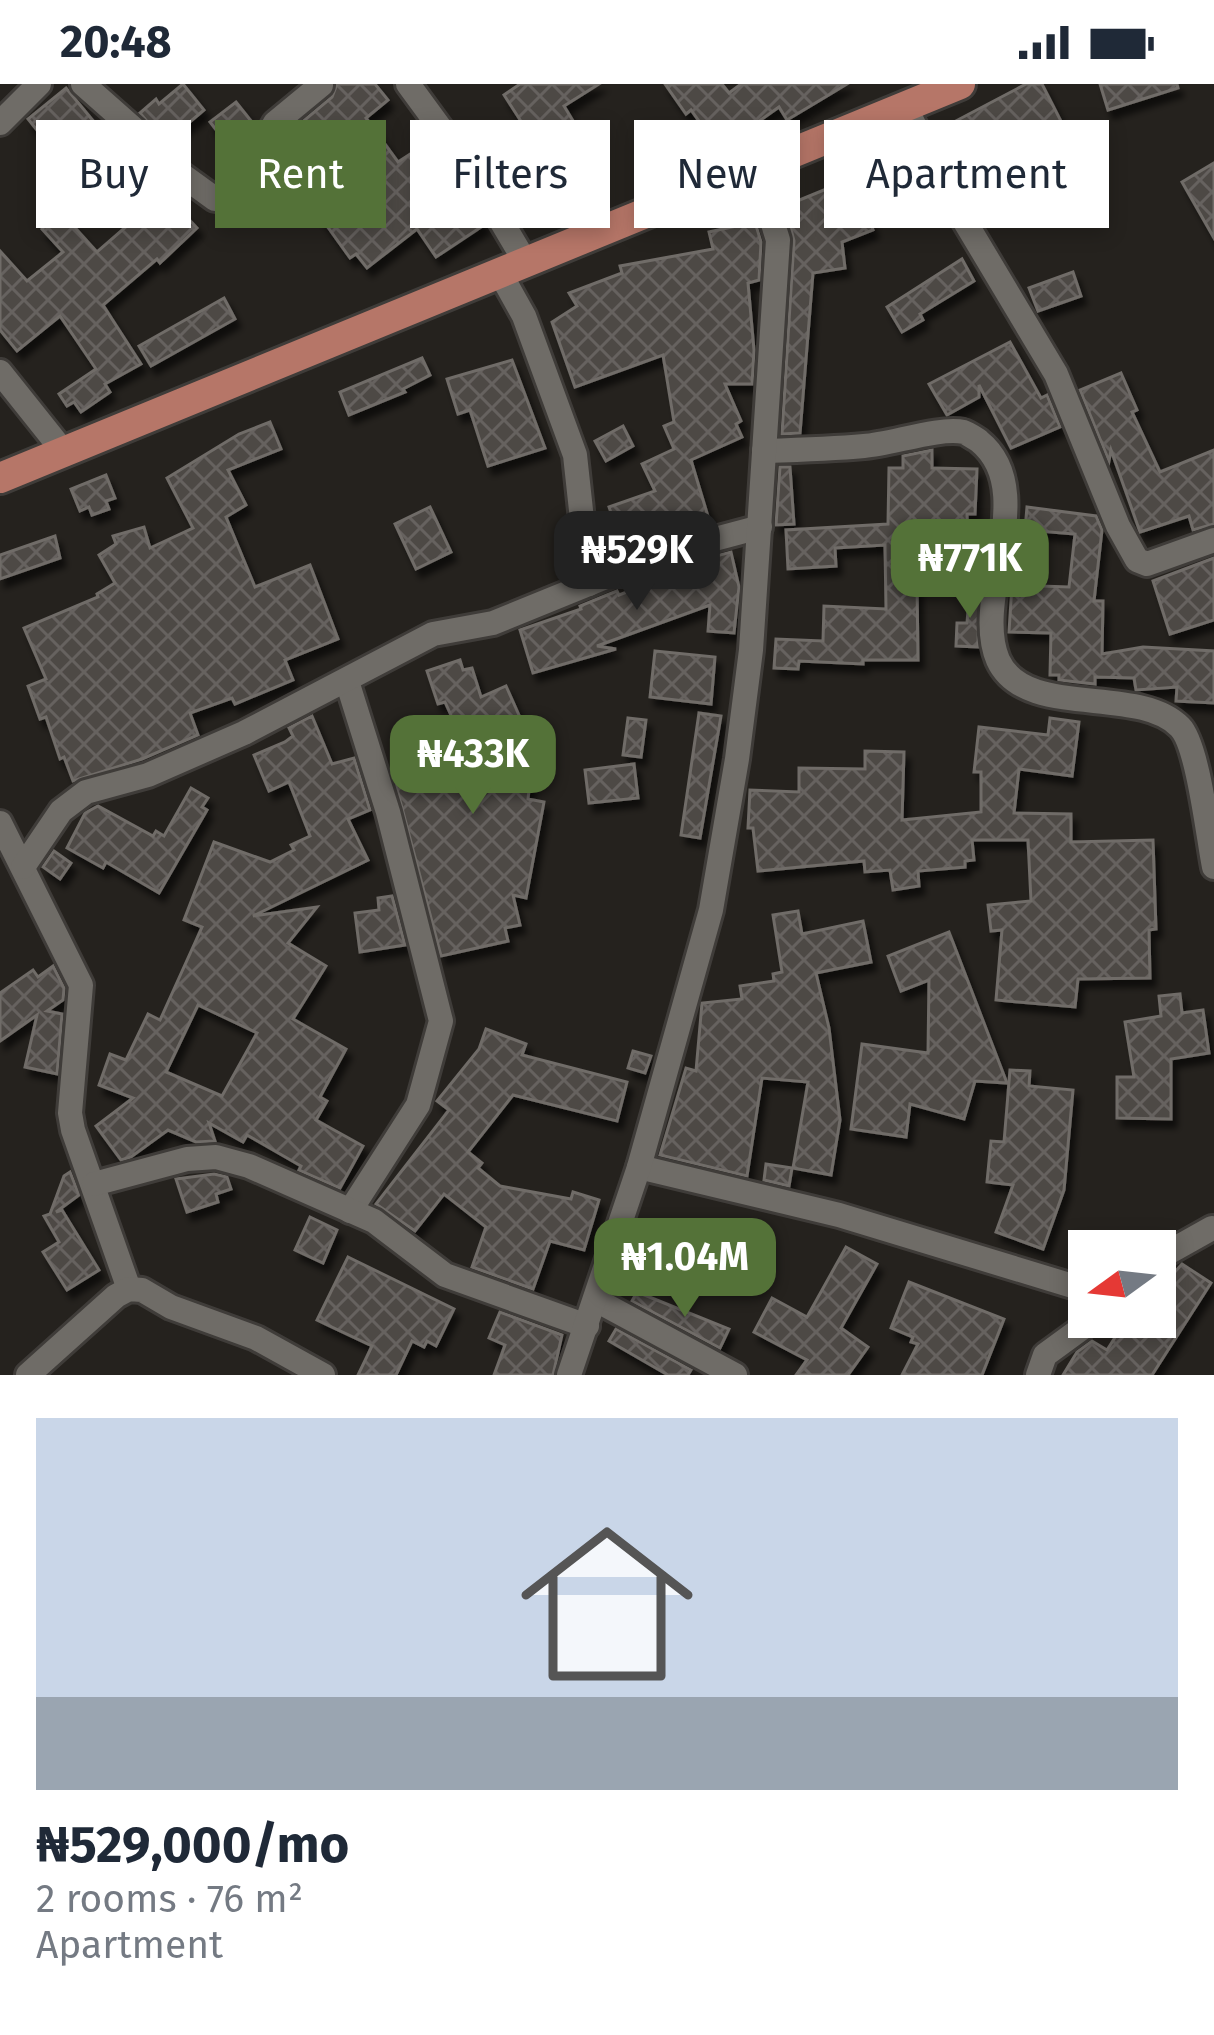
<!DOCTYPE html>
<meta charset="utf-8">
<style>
:root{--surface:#fff;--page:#f6f6f7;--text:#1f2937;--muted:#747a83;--line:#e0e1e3;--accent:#547238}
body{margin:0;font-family:"Fira Sans",sans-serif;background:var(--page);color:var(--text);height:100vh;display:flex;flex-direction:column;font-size:45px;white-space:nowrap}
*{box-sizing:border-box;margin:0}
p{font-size:39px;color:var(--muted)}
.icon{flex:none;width:66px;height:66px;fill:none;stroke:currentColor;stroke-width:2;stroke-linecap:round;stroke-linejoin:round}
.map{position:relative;height:1291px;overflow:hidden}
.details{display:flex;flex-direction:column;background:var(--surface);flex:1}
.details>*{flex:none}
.guide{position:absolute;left:36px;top:36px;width:1143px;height:108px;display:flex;gap:24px}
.needle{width:78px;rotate:255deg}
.buttons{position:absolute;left:1068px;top:1146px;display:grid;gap:24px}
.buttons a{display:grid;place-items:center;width:108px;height:108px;border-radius:0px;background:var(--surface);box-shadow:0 6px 18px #0003;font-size:60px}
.price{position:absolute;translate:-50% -102px;padding:0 27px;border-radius:24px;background:var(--accent);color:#fff;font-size:39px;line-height:78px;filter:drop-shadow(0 3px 6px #0008)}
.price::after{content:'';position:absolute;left:50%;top:72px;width:36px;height:27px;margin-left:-18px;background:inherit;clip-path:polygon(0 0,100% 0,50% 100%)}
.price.active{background:#222;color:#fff}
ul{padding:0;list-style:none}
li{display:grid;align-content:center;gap:24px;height:636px;padding:0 36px}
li+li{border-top:3px solid var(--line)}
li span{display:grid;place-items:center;height:372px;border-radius:0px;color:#555}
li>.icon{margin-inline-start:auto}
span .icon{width:216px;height:216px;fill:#fffc;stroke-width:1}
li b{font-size:51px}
.tag{padding:0 42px;border-radius:0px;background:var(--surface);box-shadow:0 6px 18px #0003;font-size:42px;line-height:108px}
.tag.active{background:var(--accent);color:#fff}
.status{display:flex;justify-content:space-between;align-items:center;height:84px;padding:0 60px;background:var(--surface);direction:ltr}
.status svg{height:33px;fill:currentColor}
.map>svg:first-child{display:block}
</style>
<div class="status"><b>20:48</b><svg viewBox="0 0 49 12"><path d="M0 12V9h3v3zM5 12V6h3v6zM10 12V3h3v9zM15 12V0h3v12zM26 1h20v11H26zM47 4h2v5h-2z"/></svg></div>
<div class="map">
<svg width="1214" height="1291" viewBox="0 0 1214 1291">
<defs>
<pattern id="building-cross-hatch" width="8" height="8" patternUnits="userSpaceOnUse" patternTransform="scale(3)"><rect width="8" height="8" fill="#4d4945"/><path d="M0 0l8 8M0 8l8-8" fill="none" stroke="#66625f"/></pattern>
<filter id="shadow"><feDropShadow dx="5" dy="8" stdDeviation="3" flood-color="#0009"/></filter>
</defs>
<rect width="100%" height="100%" fill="#25221e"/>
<g fill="url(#building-cross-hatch)" stroke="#706c68" stroke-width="3" fill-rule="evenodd" filter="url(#shadow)">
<polygon points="183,0 204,26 165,59 140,29 156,15 159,20"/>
<polygon points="337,0 375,0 388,16 366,34 398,78 430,57 484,141 436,173 417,145 367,184 356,170 350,174 292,93 296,90 279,66 288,50 332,13"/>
<polygon points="520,0 599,0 564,22 578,45 571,50 590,74 583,80 588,86 565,105 521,129 505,102 546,76 504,11"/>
<polygon points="665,0 722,0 729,9 741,0 847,0 787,36 779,23 741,50 734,40 711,54 691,26 686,30"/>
<polygon points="1026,0 1042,0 1066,47 1031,65 1028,59 1015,65 1007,49 993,56 990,51 948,71 938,52 955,44 952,39"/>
<polygon points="1100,0 1177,0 1178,4 1108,26"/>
<polygon points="66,4 114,62 121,56 136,78 158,94 164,101 160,105 197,144 160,179 157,175 103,221 141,280 105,300 110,308 81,328 74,318 67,322 59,310 96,285 60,232 17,267 0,246 0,167 27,197 63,168 42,145 61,128 97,168 128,141 64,65 57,71 28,35"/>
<polygon points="236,18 255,42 237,73 210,38"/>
<polygon points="902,54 911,72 861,102 851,85"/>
<polygon points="1214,79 1214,154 1182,98"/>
<polygon points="853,94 873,146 842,158 845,184 813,189 800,349 782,350 794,157 785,122"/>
<polygon points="755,138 761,158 759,196 748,199 754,266 752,300 725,300 741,337 736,340 742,353 691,376 710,439 624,467 609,423 655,407 642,380 674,365 664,342 674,338 663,271 575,303 552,238 577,222 569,209 622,189 620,182 713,165 709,148"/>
<polygon points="962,175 974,197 920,230 923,236 902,248 887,223"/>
<polygon points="1073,188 1081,212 1038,227 1029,204"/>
<polygon points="224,214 235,235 151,282 139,262"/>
<polygon points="1010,258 1041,314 1047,311 1060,343 1011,364 979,301 979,313 947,331 929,300"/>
<polygon points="422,274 430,291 403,305 405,308 349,331 340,308"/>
<polygon points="512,276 545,364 488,382 470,326 458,330 447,295"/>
<polygon points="1121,289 1137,326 1132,328 1160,388 1214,366 1214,440 1193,446 1189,432 1140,448 1111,366 1109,377 1080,306"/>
<polygon points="270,338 281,365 228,386 246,421 226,433 255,503 310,481 338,555 285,576 293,596 235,620 232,614 190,629 198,651 142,675 73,697 64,673 60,675 46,633 40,635 28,602 46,595 24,544 98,513 97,510 115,499 99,471 116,460 113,452 144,443 150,464 193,444 167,394 239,350"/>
<polygon points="623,342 633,362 606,377 595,357"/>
<polygon points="932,366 932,384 977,385 975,430 967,430 969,497 917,499 918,576 863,576 863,580 799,577 798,585 774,584 776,555 823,557 824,522 886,525 885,461 835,464 836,482 788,485 786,446 888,440 889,384 903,384 903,372"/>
<polygon points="780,383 790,383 794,440 776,441"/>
<polygon points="106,391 115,414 106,417 109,425 92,431 89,423 80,427 71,405"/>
<polygon points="430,423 451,468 416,485 395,440"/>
<polygon points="1027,423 1096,432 1102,446 1094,517 1103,517 1102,570 1143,563 1214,567 1214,619 1176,617 1177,603 1136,606 1134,594 1095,593 1095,600 1059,596 1059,591 1050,591 1051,549 1009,548 1012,501 1069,503 1075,450 1025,446"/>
<polygon points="55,452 60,474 0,495 0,471"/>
<polygon points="731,468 739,503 734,549 708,547 710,521 597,562 616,565 533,589 520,546 581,525 580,522 607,511 617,507 619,511 676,489 675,483"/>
<polygon points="1214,474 1214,536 1170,550 1153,497"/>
<polygon points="970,500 979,500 978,563 956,562 957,539 967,539"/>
<polygon points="655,567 715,573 711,620 650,613"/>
<polygon points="460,576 463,586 472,584 481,613 506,602 526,647 524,669 533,670 528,715 544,718 526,814 513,811 520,841 505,844 508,857 441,872 393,690 467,667 445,618 438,620 427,587"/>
<polygon points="699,629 721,632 700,754 681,751"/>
<path d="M312,632l20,48 22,-6 16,52 -22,9 20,41 -115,56 64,-9 -29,36 38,23 -33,53 53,30 -26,48 7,4 -11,19 47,26 -23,42 -41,-18 2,-4 -54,-31 -4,7 -34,-19 6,18 -19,1 -28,-12 -37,27 -10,3 -25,-34 37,-28 -34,-13 11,-31 16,6 22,-46 12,6 42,-93 -18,-7 30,-78 56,20 24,-12 -3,-5 19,-9 -21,-54 -20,9 -15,-36 31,-13 8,-6 -4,-8zM198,921l59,28 -35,63 -56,-24z"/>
<polygon points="628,634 646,636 641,673 623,671"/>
<polygon points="1050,634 1079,638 1072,692 1019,685 1014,729 1071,730 1071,758 1153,756 1156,845 1149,846 1150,894 1078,895 1075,923 996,916 1002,846 991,847 988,821 1031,817 1028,756 972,756 974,776 965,777 965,783 918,787 919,802 893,806 890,786 865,788 864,777 758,787 753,744 748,744 750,706 799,708 799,684 865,685 865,667 904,668 902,736 981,728 981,688 974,688 979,643 1048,651"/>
<polygon points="634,680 638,714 589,719 585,686"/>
<polygon points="191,704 208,714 202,723 207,726 159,809 106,778 103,784 67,764 85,729 98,722 153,752 156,747 164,752"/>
<polygon points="54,767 71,779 60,795 43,783"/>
<polygon points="392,812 405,861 360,868 355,829 379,826 378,814"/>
<polygon points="798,827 802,850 863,837 871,878 816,889 829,944 840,1036 831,1091 793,1084 808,998 762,994 747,1092 660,1071 686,984 696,987 702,919 742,915 740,902 774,897 773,890 782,888 773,831"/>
<polygon points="949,848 1007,999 975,997 964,1035 910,1020 906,1053 851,1045 862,960 928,969 929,896 901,907 888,872"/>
<polygon points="53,882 64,904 63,916 47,927 62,930 57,990 25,983 37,931 0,957 0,909 33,886 38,893"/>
<polygon points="1180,910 1182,929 1203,926 1209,969 1171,975 1171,1035 1117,1034 1117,993 1134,993 1125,938 1161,932 1159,912"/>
<polygon points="486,945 526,960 522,971 627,998 617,1037 513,1011 468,1068 482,1079 478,1084 500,1102 571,1115 573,1108 599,1116 584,1166 550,1157 533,1205 472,1183 486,1143 444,1110 415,1147 376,1120 449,1026 437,1017 479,965"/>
<polygon points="633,967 651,972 645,989 628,984"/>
<polygon points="1010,986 1030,987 1029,1002 1073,1006 1064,1106 1043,1165 996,1148 1013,1101 987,1098 991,1057 1004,1058"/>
<polygon points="766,1080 792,1084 789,1102 764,1096"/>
<polygon points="70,1088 79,1111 56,1128 62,1126 99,1186 67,1206 43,1168 59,1158 44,1132 50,1130 64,1092"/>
<polygon points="214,1090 227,1093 231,1105 216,1110 218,1118 187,1128 176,1095"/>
<polygon points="310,1133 337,1146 323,1179 295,1166"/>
<polygon points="846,1163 877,1180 841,1244 868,1263 848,1291 796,1291 807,1276 754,1248 772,1214 807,1233"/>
<polygon points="348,1173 454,1225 436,1262 427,1257 424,1263 412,1257 396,1291 358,1291 372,1262 317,1236"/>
<polygon points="1182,1180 1211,1199 1152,1291 1063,1291 1077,1268 1092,1257 1107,1266 1128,1233 1155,1233 1155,1193 1165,1199"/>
<polygon points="909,1198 1004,1235 982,1291 902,1291 918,1260 911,1258 913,1253 891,1244"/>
<polygon points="637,1208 729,1245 720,1264 632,1217"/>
<polygon points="500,1228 562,1251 553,1291 494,1291 505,1261 489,1254"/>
<polygon points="616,1245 691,1286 688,1291 668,1291 609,1257"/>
</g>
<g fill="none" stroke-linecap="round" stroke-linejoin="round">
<defs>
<g id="minor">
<polyline points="83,0 135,46 146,65 215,115 246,90 275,39 321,1"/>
<polyline points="408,0 471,86 526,179"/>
<polyline points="905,23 955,121 1056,290 1118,442 1137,476 1147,480 1214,456"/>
<polyline points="0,39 39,0"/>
<polyline points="500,189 524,232 575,371 589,500"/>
<polyline points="0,288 63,367"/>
<path d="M764,367c33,-1 67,-2 100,-5 28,-2 74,-19 100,-14 1,0 14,8 15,9 62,50 -8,156 19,219 27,60 140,24 182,67 18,18 28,110 34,140"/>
<polyline points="347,597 388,728 441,937 418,1021 350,1127"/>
<polyline points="0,739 81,901 70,1029 73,1046 129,1205"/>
<polyline points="23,783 61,727 86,708 148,691 244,649 433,550 493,539 670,467 760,443"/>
<polyline points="639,1083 839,1131 1089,1207"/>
<polyline points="94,1100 187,1075 216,1073 249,1082 374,1137 445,1191 587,1242"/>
<polyline points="1155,1176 1212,1144"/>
<polyline points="596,1216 735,1291"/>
<polyline points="28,1291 116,1212 129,1205 142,1206 171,1223 256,1254 323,1291"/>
<polyline points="569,1291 639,1083 711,826 737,675 751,566 778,156 756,85"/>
<polyline points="1038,1291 1045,1271 1097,1233"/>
</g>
<polyline id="major" points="0,394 960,0"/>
</defs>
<use href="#minor" stroke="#3f3c39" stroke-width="30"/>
<use href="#major" stroke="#3f3c39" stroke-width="36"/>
<use href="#minor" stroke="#6f6c67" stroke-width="24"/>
<use href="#major" stroke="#b67668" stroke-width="30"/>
</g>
</svg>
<div class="buttons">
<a><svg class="needle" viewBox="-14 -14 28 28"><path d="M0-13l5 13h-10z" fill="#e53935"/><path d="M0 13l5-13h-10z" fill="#747a83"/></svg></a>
</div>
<b class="price active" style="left:637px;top:529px">₦529K</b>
<b class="price" style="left:970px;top:537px">₦771K</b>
<b class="price" style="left:473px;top:733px">₦433K</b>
<b class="price" style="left:685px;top:1236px">₦1.04M</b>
<div class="guide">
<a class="tag">Buy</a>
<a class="tag active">Rent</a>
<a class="tag">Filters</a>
<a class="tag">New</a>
<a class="tag">Apartment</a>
</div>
</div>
<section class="details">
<ul>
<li><span style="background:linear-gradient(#c9d6e8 75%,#9aa5b1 0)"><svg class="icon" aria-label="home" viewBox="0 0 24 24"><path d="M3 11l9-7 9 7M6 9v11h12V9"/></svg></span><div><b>₦529,000/mo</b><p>2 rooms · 76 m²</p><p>Apartment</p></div></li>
</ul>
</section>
